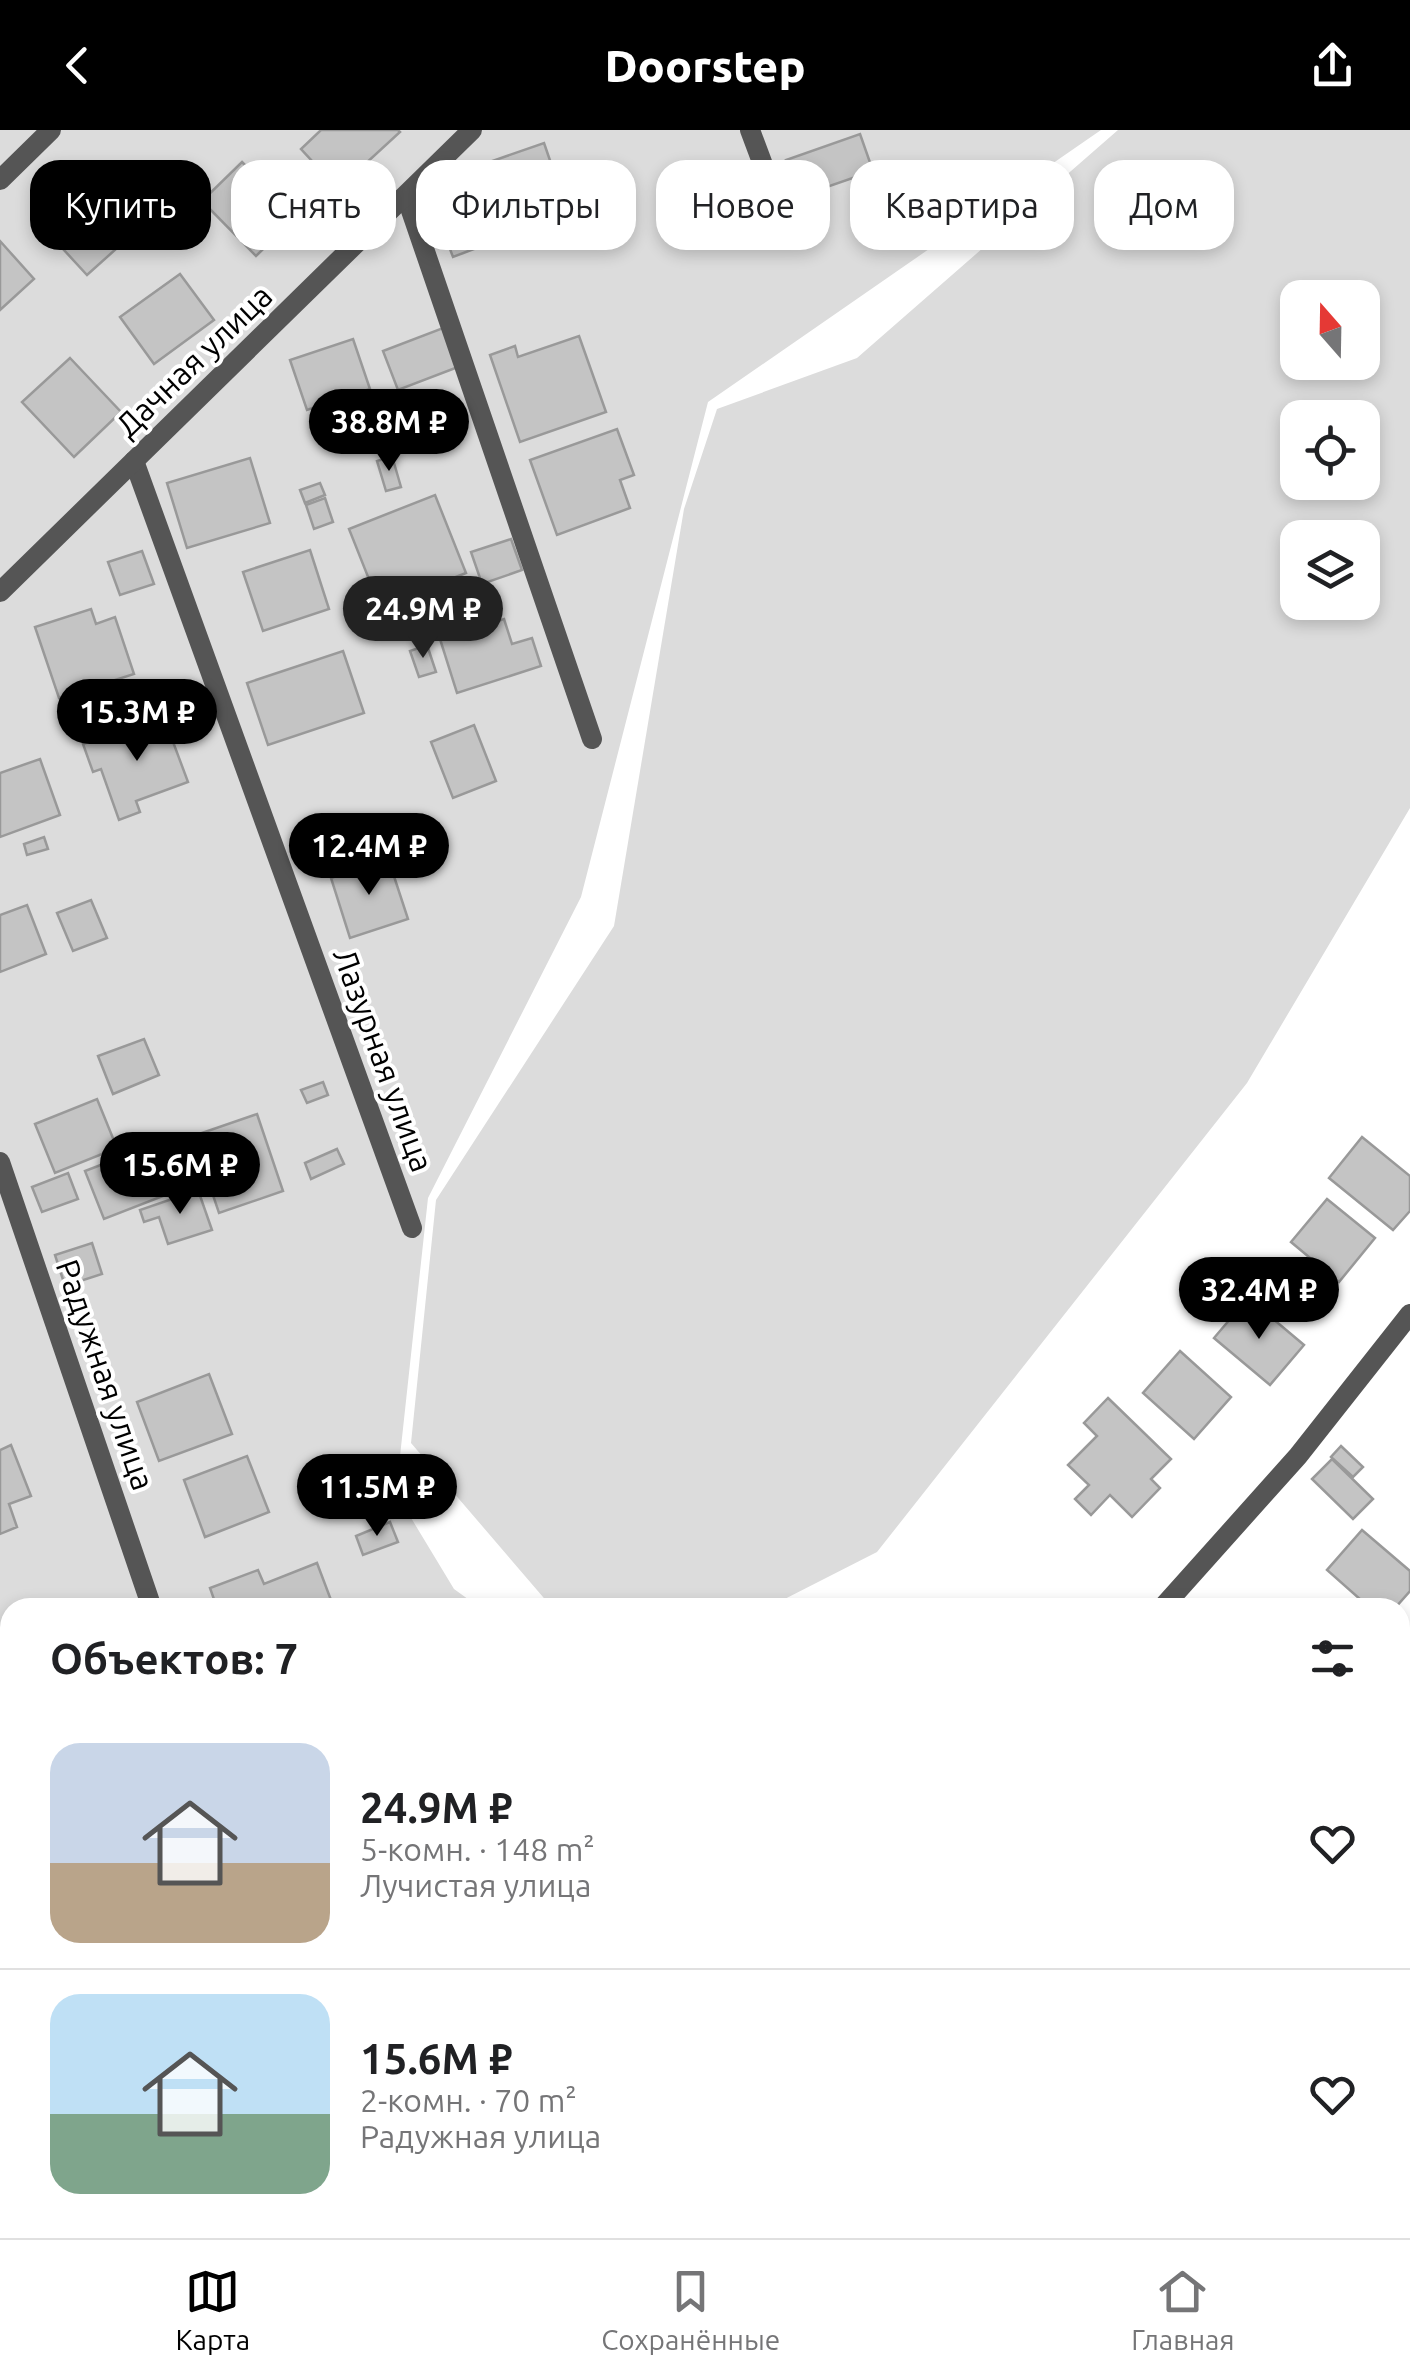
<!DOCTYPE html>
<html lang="ru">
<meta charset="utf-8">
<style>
:root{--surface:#fff;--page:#f2f2f2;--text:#202124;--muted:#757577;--line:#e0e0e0;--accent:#000}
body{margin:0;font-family:Ubuntu,sans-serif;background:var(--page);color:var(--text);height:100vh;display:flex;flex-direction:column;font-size:38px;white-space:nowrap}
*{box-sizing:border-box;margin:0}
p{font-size:32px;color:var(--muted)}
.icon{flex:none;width:55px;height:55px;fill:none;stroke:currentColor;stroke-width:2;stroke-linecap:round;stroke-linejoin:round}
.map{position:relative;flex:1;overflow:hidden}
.sheet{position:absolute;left:0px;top:1468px;width:1410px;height:642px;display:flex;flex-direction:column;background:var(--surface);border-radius:30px 30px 0 0;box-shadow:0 5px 15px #0003}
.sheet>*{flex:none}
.banner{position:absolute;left:30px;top:30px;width:1350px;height:90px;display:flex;gap:20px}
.needle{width:65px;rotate:340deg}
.controls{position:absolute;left:1280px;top:150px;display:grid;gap:20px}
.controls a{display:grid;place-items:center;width:100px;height:100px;border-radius:20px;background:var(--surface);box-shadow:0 5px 15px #0003;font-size:50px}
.price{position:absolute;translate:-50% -85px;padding:0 22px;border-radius:35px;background:var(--accent);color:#fff;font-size:32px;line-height:65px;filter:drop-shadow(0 2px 5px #0008)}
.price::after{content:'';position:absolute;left:50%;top:60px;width:30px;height:22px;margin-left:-15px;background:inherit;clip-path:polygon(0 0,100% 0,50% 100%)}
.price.on{background:#222;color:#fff}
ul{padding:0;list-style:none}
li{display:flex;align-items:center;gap:30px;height:250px;padding:0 50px}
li+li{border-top:2px solid var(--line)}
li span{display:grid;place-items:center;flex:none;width:280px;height:200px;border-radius:30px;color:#555}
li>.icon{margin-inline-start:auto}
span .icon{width:120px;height:120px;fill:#fffc;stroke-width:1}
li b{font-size:42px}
h2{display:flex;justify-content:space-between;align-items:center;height:120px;padding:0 50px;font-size:42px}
.pill{padding:0 35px;border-radius:30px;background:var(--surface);box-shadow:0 5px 15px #0003;font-size:35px;line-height:90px}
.pill.on{background:var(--accent);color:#fff}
header{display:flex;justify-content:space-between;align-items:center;height:130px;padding:0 50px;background:var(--accent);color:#fff;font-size:45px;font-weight:800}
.dock{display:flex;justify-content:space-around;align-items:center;height:140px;border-top:2px solid var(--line);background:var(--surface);font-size:28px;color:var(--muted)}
.dock a{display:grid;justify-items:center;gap:5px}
.dock .on{color:var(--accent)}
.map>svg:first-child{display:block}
</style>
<header><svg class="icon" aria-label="back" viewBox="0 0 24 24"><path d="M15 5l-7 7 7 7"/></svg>Doorstep<svg class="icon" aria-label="share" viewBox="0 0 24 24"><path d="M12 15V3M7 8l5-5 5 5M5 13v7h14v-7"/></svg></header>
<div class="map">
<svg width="1410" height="2108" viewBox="0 0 1410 2108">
<rect width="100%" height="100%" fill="#fff"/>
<g fill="#dcdcdc" fill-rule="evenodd">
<polygon points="0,0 1101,0 708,272 581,767 428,1068 396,1363 454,1459 479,1477 10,1478 10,2100 320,2100 312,2108 0,2108"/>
<path d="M1118,0h292v678l-163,275 -370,469 -108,55 -208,1 -12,-4 -138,-161 25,-243 178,-274 70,-417 33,-100 140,-51zM1298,168h64v64h-64zM1298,288h64v64h-64zM1298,408h64v64h-64z"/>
</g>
<g fill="#c4c4c4" stroke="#999" stroke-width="2.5">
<polygon points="321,0 398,0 400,2 338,59 301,19"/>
<polygon points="860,4 873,41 798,67 786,30"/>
<polygon points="544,13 566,77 500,99 478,36"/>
<polygon points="242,32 296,87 256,126 202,71"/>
<polygon points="88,49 136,101 87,145 40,94"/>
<polygon points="906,54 909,63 892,69 889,59"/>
<polygon points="475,85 487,114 453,127 442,98"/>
<polygon points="0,111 34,149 0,180"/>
<polygon points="180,144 214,190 154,234 120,187"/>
<polygon points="443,198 458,237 398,260 383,221"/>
<polygon points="579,206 606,282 520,312 490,225 515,216 518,227"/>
<polygon points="353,209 370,259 307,280 290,230"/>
<polygon points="70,228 121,282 74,327 22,272"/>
<polygon points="617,299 634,345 620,350 630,378 557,405 530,330"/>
<polygon points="392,326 401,357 386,361 377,331"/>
<polygon points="250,328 270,393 187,418 167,353"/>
<polygon points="320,353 325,365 305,373 300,360"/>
<polygon points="435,365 466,443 380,477 349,399"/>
<polygon points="325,368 333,392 314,399 306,375"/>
<polygon points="511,409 522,440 482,454 471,422"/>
<polygon points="310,420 329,479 263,501 243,442"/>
<polygon points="142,421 154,454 120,465 108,432"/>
<polygon points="91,479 96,494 115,487 134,544 59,568 35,497"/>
<polygon points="504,489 512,514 532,508 541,536 457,563 440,509"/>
<polygon points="427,515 436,542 419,547 410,521"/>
<polygon points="343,521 364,583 268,615 247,553"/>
<polygon points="163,585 188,652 136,671 140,682 119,690 101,639 93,642 83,614"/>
<polygon points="474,595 496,651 453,668 431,612"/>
<polygon points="40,629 60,685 0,707 0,643"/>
<polygon points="44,707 48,719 27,725 24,714"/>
<polygon points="388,728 408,789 350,808 331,748"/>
<polygon points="91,770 107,808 73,821 57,783"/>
<polygon points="27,775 46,824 0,842 0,785"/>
<polygon points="144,909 159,945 113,964 98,926"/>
<polygon points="323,952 328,965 307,973 301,960"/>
<polygon points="97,969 117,1018 55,1043 35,994"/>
<polygon points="257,984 283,1061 219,1083 193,1006"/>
<polygon points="1362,1007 1410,1046 1410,1081 1393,1100 1329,1048"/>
<polygon points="168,1009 186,1057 104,1089 85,1041"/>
<polygon points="337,1019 344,1034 311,1049 305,1033"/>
<polygon points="68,1043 78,1069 42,1082 32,1057"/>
<polygon points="198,1060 212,1100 168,1114 159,1087 144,1092 140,1080"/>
<polygon points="1327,1069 1375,1108 1339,1152 1291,1112"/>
<polygon points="92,1113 102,1144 65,1156 55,1125"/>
<polygon points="1248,1168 1304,1215 1270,1255 1214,1208"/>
<polygon points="1180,1221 1231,1267 1194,1309 1143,1263"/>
<polygon points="209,1244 232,1304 159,1331 137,1272"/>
<polygon points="1108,1268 1171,1329 1151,1349 1160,1358 1132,1387 1110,1365 1091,1385 1075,1369 1089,1355 1068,1335 1097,1306 1084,1293"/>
<polygon points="11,1315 31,1366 9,1374 17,1397 0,1404 0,1320"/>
<polygon points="1341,1316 1363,1337 1353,1347 1331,1327"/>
<polygon points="247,1326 269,1382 205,1407 184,1350"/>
<polygon points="1332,1329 1373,1369 1353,1389 1312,1349"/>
<polygon points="390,1392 398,1412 363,1425 356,1406"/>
<polygon points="1362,1400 1410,1441 1410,1461 1395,1478 1370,1478 1327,1440"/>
<polygon points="317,1433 334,1478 217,1478 210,1458 258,1440 264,1454"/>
<polygon points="1404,1726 1410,1749 1410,1812 1400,1815 1400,1727"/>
<polygon points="10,1747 10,1829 0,1833 0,1750"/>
<polygon points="1410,1983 1410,2039 1400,2040 1400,1984"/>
<polygon points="72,2100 123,2100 103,2108 75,2108"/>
<polygon points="357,2100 377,2100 385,2108 349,2108"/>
<polygon points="439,2100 486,2100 479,2108 448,2108"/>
<polygon points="1025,2100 1096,2100 1099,2108 1007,2108"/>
<polygon points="1304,2100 1352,2100 1353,2108 1305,2108"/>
</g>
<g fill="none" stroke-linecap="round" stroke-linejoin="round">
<g stroke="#555" stroke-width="20">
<polyline points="750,0 787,99"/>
<polyline points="0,50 51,0"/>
<polyline points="406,66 592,609"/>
<polyline points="134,331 412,1098"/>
<polyline points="0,462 472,0"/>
<polyline points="0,1032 152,1478"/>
<polyline points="1162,1478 1298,1326 1410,1184"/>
<polyline points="1400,1557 1410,1545"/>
<polyline points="288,2108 296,2100"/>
<polyline points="591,2108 599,2100"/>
<polyline points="924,2108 931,2100"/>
</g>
</g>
<g text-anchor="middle" stroke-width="8" stroke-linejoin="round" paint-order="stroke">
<g font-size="32" fill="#000" stroke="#fff">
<text transform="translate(194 231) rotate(-44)" y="11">Дачная улица</text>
<text transform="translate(383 930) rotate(70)" y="11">Лазурная улица</text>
<text transform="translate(105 1245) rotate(71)" y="11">Радужная улица</text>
</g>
</g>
</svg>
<div class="controls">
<a><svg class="needle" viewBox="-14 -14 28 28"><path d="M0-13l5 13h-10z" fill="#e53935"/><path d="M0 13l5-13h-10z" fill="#757577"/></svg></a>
<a><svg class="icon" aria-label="locate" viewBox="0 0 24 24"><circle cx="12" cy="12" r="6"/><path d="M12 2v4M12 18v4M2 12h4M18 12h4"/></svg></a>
<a><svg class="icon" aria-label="layers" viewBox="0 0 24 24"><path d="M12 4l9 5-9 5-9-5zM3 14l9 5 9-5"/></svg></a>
</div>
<b class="price" style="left:389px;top:344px">38.8M ₽</b>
<b class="price on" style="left:423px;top:531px">24.9M ₽</b>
<b class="price" style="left:137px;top:634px">15.3M ₽</b>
<b class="price" style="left:369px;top:768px">12.4M ₽</b>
<b class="price" style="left:180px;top:1087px">15.6M ₽</b>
<b class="price" style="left:1259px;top:1212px">32.4M ₽</b>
<b class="price" style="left:377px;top:1409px">11.5M ₽</b>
<div class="banner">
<a class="pill on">Купить</a>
<a class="pill">Снять</a>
<a class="pill">Фильтры</a>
<a class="pill">Новое</a>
<a class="pill">Квартира</a>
<a class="pill">Дом</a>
</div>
<section class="sheet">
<h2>Объектов: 7<svg class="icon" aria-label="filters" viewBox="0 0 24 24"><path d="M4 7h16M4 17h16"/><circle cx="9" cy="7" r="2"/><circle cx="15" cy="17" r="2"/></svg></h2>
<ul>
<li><span style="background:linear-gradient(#c9d6e8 60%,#b9a48a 0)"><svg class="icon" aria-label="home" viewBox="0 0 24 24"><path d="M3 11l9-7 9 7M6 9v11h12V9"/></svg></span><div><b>24.9M ₽</b><p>5-комн. · 148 m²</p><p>Лучистая улица</p></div><svg class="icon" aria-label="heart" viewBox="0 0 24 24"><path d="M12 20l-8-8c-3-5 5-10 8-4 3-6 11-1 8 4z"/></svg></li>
<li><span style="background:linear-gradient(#bfe0f5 60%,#7fa58c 0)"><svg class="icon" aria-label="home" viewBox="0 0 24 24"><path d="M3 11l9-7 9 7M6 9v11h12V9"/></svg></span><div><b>15.6M ₽</b><p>2-комн. · 70 m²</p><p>Радужная улица</p></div><svg class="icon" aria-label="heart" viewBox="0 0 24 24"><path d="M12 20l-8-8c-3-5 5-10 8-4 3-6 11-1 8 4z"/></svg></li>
</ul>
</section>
</div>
<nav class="dock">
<a class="on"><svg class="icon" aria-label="map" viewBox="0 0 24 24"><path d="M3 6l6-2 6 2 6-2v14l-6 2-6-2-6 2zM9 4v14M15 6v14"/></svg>Карта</a>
<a><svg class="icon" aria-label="saved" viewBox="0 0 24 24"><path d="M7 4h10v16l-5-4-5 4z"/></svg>Сохранённые</a>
<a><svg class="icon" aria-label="home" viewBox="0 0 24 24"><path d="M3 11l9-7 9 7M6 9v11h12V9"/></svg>Главная</a>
</nav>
